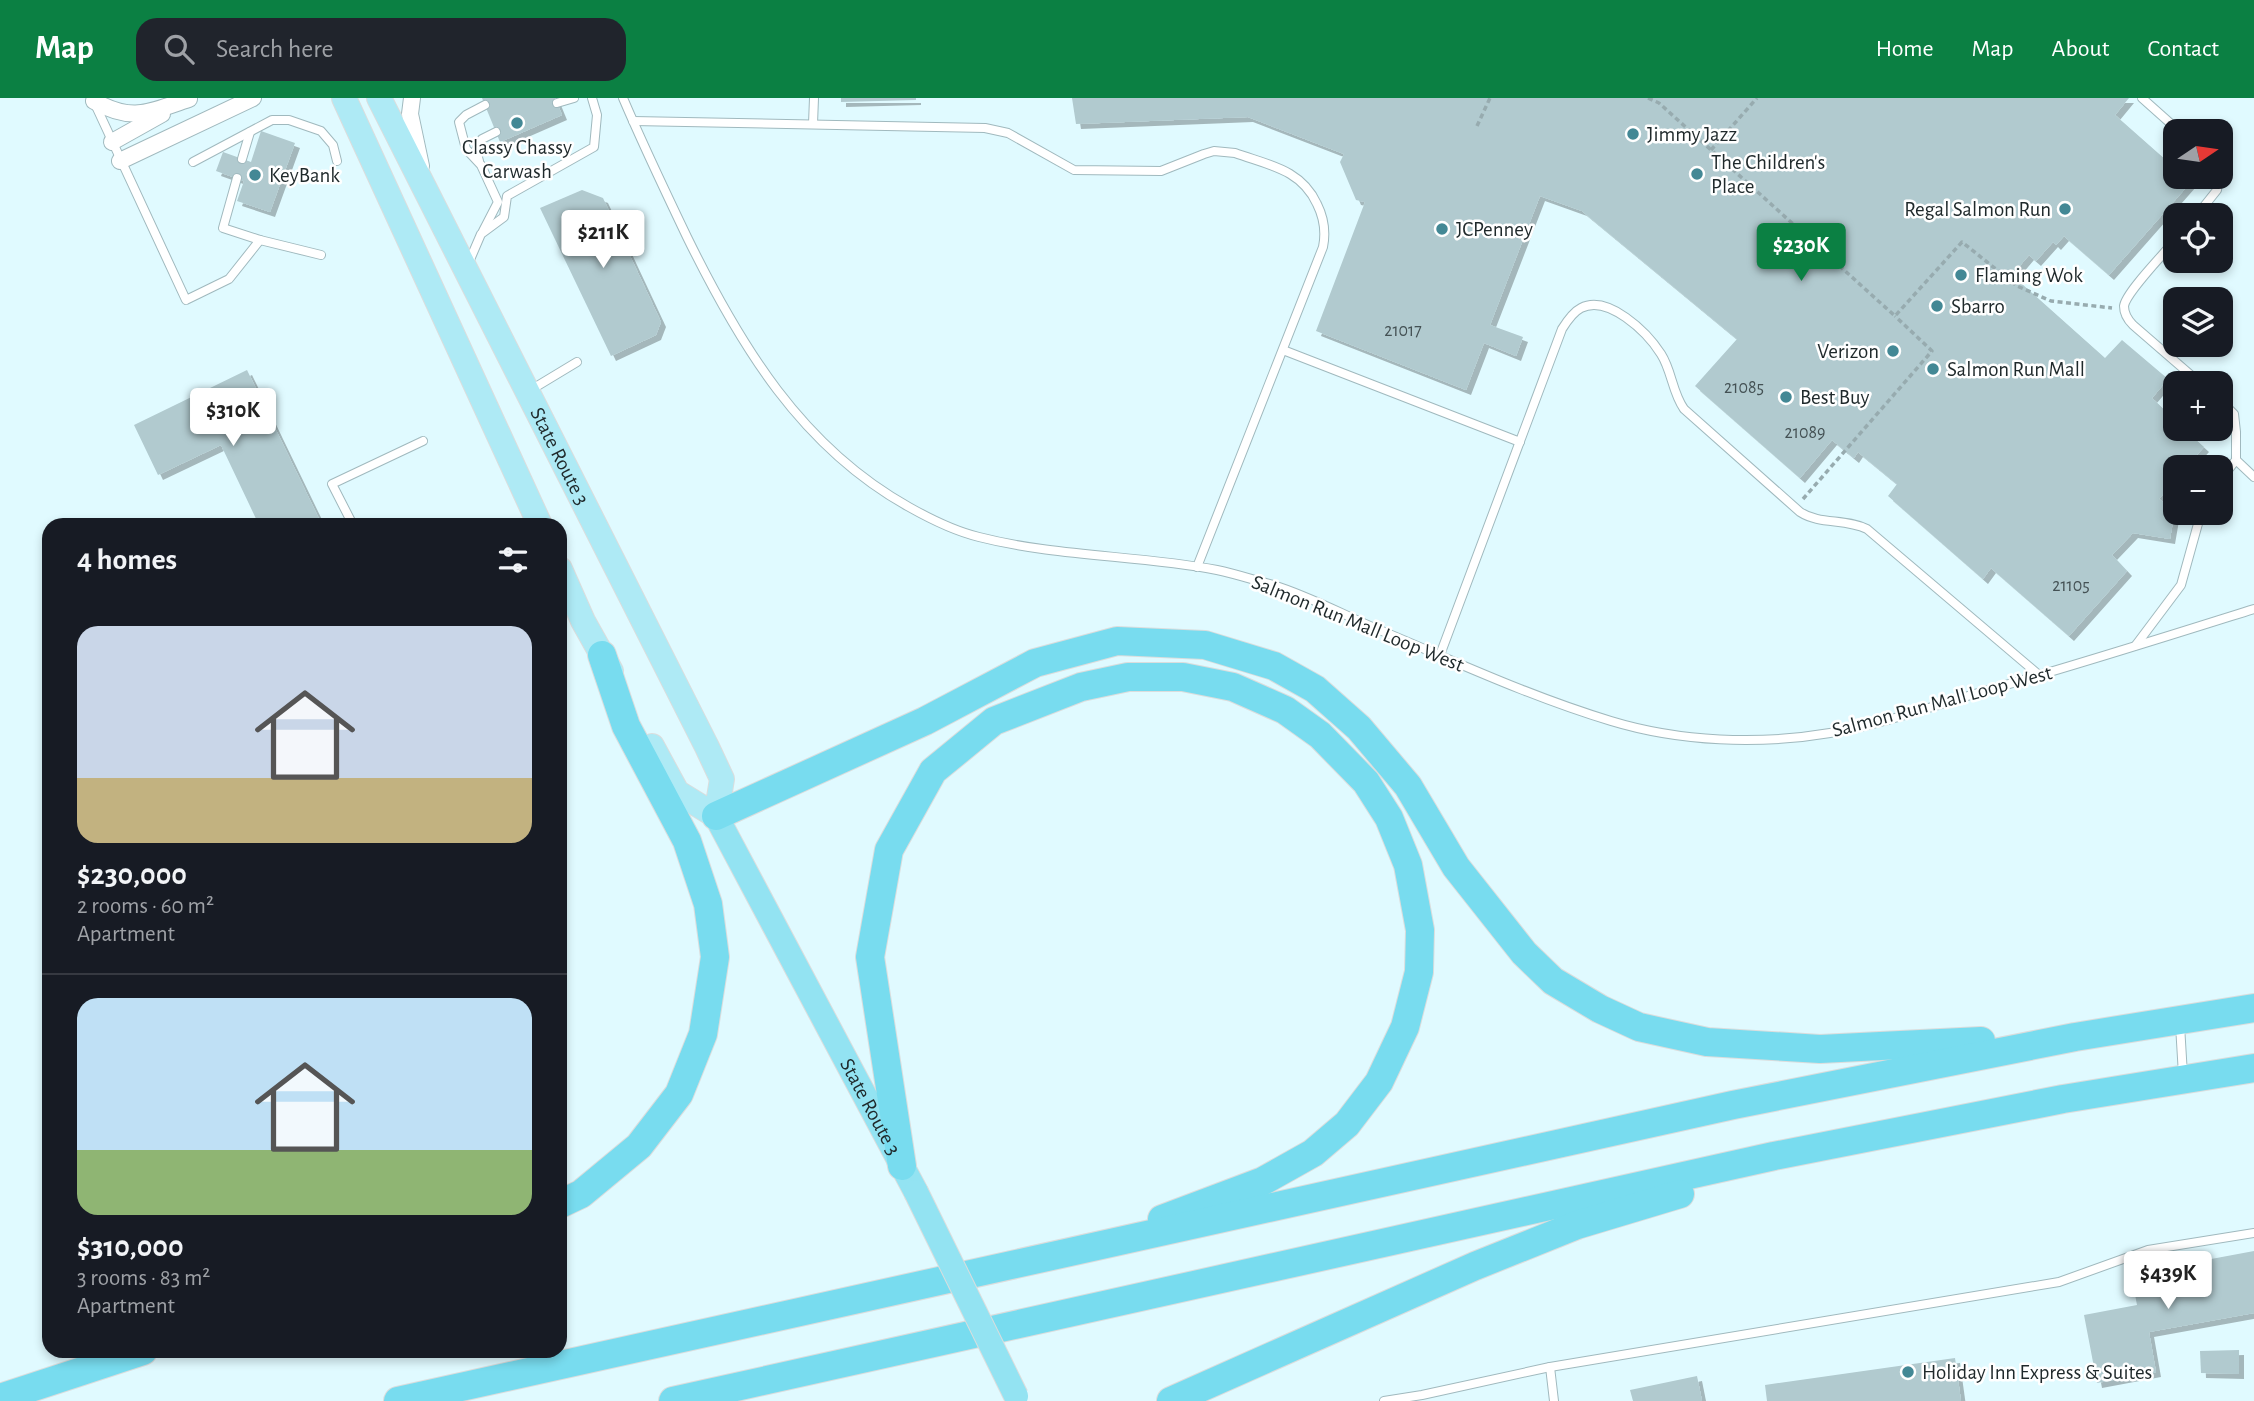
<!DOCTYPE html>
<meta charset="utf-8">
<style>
:root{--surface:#171b24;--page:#20242c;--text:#f1f3f6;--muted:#9ea1a6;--line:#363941;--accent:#0b8043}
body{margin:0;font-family:"Alegreya Sans",sans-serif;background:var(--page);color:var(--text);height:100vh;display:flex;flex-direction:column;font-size:26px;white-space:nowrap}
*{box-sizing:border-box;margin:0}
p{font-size:23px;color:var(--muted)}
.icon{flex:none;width:38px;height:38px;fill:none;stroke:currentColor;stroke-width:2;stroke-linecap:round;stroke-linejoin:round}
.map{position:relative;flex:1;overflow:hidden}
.details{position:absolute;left:42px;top:420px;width:525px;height:840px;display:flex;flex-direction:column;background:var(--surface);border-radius:21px;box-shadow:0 4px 10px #0003}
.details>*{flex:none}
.needle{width:46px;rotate:77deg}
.buttons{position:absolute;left:2163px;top:21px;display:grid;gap:14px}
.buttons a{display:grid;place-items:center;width:70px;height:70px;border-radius:14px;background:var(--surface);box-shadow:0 4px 10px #0003;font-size:35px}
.price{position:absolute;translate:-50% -60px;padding:0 16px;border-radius:7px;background:#fff;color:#222;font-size:23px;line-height:46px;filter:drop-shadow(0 2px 4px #0008)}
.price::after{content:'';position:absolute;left:50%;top:42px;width:21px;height:16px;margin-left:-10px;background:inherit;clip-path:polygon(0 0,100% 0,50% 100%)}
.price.on{background:var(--accent);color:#fff}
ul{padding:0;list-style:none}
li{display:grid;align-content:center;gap:14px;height:371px;padding:0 35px}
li+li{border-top:2px solid var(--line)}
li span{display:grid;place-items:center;height:217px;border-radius:21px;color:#555}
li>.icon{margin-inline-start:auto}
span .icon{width:126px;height:126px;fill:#fffc;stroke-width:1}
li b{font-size:30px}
h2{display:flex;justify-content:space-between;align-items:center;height:84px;padding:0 35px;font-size:30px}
header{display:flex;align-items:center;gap:42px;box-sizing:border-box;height:98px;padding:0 35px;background:var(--accent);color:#fff}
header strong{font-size:33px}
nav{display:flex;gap:38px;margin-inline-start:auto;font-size:24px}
.search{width:490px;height:63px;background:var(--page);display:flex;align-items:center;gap:18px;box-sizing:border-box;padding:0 24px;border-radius:21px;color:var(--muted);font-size:26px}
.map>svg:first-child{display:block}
</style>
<header>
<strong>Map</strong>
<div class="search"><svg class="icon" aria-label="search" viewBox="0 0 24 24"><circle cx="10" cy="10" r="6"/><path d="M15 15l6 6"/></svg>Search here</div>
<nav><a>Home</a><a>Map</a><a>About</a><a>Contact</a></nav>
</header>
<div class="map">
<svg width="2254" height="1303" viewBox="0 0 2254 1303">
<defs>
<filter id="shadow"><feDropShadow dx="5" dy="5" stdDeviation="0" flood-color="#0004"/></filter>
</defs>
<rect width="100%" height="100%" fill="#e0faff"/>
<g fill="#b1cacf" filter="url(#shadow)">
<polygon points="482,0 555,0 562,17 500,44"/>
<polygon points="841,0 916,0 916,2 841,4"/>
<polygon points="1072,0 2129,0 2115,17 2175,70 2175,79 2185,79 2191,84 2109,177 2064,138 2056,147 2053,144 2036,163 2029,157 2012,177 2105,260 2122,242 2168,281 2152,300 2175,322 2175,331 2184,331 2204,349 2186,369 2175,369 2175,382 2159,401 2175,412 2170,441 2133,435 2112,457 2127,473 2069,538 1991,470 1983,481 1888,398 1897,386 1858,354 1854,360 1832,342 1800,380 1695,288 1737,241 1582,113 1540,98 1490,227 1523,239 1516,258 1484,245 1466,292 1316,233 1365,104 1356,102 1340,64 1344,56 1248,19 1076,26"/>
<polygon points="261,33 295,45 270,114 237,103 244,83 216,73 223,54 251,64"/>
<polygon points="582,92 603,100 661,224 656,237 611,258 540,110"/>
<polygon points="247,272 322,427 259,427 221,347 158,377 134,327"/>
<polygon points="2254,1153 2254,1215 2149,1234 2156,1274 2097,1285 2084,1217 2137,1207 2131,1176"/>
<polygon points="2239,1252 2239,1276 2201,1275 2200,1253"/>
<polygon points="1955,1260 1961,1303 1767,1303 1765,1287"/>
<polygon points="1697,1278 1702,1303 1633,1303 1630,1292"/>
</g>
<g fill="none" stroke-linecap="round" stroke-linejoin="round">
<defs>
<g id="service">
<path d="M623,0c20,47 42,93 64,139 53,108 114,210 222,270 23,13 45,24 70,30 78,20 159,18 238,33 19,4 37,10 56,15 33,10 65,27 97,41 80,33 158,70 241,95 69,21 148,24 219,12 53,-9 106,-28 158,-43 89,-25 177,-53 266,-81"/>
<polyline points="2142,0 2179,33"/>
<polyline points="557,5 574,0"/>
<polyline points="95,6 186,202 229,181 260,142"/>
<path d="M633,23l352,7 23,5 66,37 87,1 43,-17 10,-3 21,2c33,12 66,16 82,51 7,14 9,28 6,43l-126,320"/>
<polyline points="813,26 814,0"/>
<polyline points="242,61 250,34"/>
<polyline points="479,63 476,52 482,41 496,34"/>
<polyline points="193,64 272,22 289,22 321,33 333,47 337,63"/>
<polyline points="237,80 223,130 260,142 321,157"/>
<polyline points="2197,117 2217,92 2219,79"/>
<polyline points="483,133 498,104 481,67 466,51 459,24 466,17 485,7"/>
<path d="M2175,142c-10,13 -49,52 -51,66 0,8 4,14 9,19l67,58"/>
<polyline points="469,164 481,136 504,119 507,98 594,49 597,17 592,0"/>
<polyline points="1283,252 1520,344"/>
<polyline points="529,293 577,264"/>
<polyline points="2221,303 2234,316 2236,334 2236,362 2221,381"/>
<polyline points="2236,362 2254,379"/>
<polyline points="353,427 332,386 423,343"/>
<polyline points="2136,547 2181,487 2201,415"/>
<path d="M1440,557l122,-326c5,-8 11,-17 19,-21 27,-14 66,24 80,46 11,17 11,38 23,55l116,103c20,13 45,6 67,17l172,146"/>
<polyline points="2180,927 2183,977"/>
<polyline points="1550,1269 1554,1303"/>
<polyline points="1384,1303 1422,1297 1550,1269 2059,1184 2148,1152 2254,1135"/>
</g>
<g id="minor">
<polyline points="412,0 410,16 421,68"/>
<path d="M94,3c39,22 55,11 95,-2"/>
<polyline points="112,44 162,16"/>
<polyline points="120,63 253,0"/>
</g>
<g id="primary">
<polyline points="344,0 540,427"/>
<path id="s1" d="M379,0l328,649 15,32 -6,37 -39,-24 -25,-46"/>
<polyline points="560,471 583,523 611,573"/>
</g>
<g id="trunk">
<path id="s2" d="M716,718l200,376"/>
</g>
<g id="motorway">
<polyline points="716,718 925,623 1035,565 1117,543 1205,547 1274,568 1315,591 1359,630 1408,688 1456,769 1524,855 1553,883 1600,911 1639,929 1707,944 1820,951 1981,943"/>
<polyline points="902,1068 870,859 889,752 933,673 994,623 1081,589 1128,579 1183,579 1233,589 1285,612 1320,637 1366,684 1389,720 1408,767 1420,832 1419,874 1405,929 1379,984 1347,1026 1313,1055 1263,1083 1162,1121"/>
<polyline points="560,1106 581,1096 639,1048 679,996 703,936 715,859 708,806 687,743 626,628 602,557"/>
<polyline points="0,1300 143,1253"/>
<polyline points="398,1303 1733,1007 2075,939 2254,910"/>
<polyline points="673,1303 1774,1058 2063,1001 2254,970"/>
<polyline points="1171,1303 1475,1168 1577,1127 1680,1096"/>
</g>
</defs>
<use href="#service" stroke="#a0b9be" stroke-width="10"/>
<use href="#minor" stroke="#a0b9be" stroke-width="18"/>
<use href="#primary" stroke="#dbdddd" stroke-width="26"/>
<use href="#trunk" stroke="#dbdddd" stroke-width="26"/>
<use href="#motorway" stroke="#dbdddd" stroke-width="30"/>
<g stroke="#97abaf" stroke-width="3.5" stroke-dasharray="5 3.5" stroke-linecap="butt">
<polyline points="1648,0 1659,5 1895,218 1962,144 2017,188 2051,203 2112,210"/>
<polyline points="1477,28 1490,0"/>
<polyline points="1711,52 1757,0"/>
<polyline points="1803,401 1932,253 1895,218"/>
</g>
<use href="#service" stroke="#fff" stroke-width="8"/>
<use href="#minor" stroke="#fff" stroke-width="16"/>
<use href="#primary" stroke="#aeeaf5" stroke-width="24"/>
<use href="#trunk" stroke="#93e3f2" stroke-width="24"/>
<use href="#motorway" stroke="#78dcef" stroke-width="28"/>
<defs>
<polyline id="trunk-bridge" points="916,1094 1016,1298"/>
</defs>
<use href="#trunk-bridge" stroke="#dbdddd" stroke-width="26" stroke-linecap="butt"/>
<use href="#trunk-bridge" stroke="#93e3f2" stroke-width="24"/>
</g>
<g fill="#438895" stroke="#fff" stroke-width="2.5">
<circle cx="517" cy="25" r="7"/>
<circle cx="1633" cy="36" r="7"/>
<circle cx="1697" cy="76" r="7"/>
<circle cx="255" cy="77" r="7"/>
<circle cx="2065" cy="111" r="7"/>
<circle cx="1442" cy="131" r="7"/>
<circle cx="1961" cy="177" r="7"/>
<circle cx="1937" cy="208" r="7"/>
<circle cx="1893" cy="253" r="7"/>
<circle cx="1933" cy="271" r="7"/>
<circle cx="1786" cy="299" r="7"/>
<circle cx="1908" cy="1274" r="7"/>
</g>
<g text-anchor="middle" stroke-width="5" stroke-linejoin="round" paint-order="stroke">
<g font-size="18" fill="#445154">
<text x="1403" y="238">21017</text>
<text x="1744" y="295">21085</text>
<text x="1805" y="340">21089</text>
<text x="2071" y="493">21105</text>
</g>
<g font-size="21" fill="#1f292b" stroke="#fff" text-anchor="start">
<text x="1647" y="43">Jimmy Jazz</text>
<text x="517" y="56" text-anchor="middle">Classy Chassy<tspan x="517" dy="24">Carwash</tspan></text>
<text x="1711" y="71">The Children's<tspan x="1711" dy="24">Place</tspan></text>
<text x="269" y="84">KeyBank</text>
<text x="2051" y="118" text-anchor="end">Regal Salmon Run</text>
<text x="1456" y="138">JCPenney</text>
<text x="1975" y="184">Flaming Wok</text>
<text x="1951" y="215">Sbarro</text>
<text x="1879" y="260" text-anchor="end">Verizon</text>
<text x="1947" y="278">Salmon Run Mall</text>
<text x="1800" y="306">Best Buy</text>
<text x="1922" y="1281">Holiday Inn Express &amp; Suites</text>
</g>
<g font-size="21" fill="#1f292b" stroke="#fff">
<text dy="7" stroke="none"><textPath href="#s1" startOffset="401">State Route 3</textPath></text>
<text transform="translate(1358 525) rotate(22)" y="7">Salmon Run Mall Loop West</text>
<text transform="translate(1942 603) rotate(-15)" y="7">Salmon Run Mall Loop West</text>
<text dy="7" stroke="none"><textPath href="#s2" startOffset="329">State Route 3</textPath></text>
</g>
</g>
</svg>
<div class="buttons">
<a><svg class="needle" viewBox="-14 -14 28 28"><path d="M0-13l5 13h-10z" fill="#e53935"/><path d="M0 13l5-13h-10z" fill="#9ea1a6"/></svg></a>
<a><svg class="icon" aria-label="locate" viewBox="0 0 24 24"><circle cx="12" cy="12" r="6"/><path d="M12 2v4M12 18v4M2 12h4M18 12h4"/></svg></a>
<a><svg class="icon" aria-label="layers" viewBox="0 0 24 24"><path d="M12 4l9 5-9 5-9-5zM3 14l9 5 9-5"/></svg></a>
<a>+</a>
<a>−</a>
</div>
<b class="price" style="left:603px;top:172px">$211K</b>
<b class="price on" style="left:1801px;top:185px">$230K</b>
<b class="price" style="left:233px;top:350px">$310K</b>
<b class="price" style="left:2168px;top:1213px">$439K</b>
<section class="details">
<h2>4 homes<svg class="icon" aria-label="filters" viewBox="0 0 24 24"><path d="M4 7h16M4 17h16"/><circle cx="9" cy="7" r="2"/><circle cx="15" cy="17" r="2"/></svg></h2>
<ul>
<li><span style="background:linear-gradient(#c9d6e8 70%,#c2b280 0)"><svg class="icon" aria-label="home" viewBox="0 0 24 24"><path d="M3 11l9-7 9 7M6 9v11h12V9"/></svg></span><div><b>$230,000</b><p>2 rooms · 60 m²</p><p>Apartment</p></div></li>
<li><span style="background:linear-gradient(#bfe0f5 70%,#8fb573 0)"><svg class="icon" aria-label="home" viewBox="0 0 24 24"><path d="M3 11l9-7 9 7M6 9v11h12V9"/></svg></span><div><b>$310,000</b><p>3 rooms · 83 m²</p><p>Apartment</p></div></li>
</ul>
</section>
</div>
